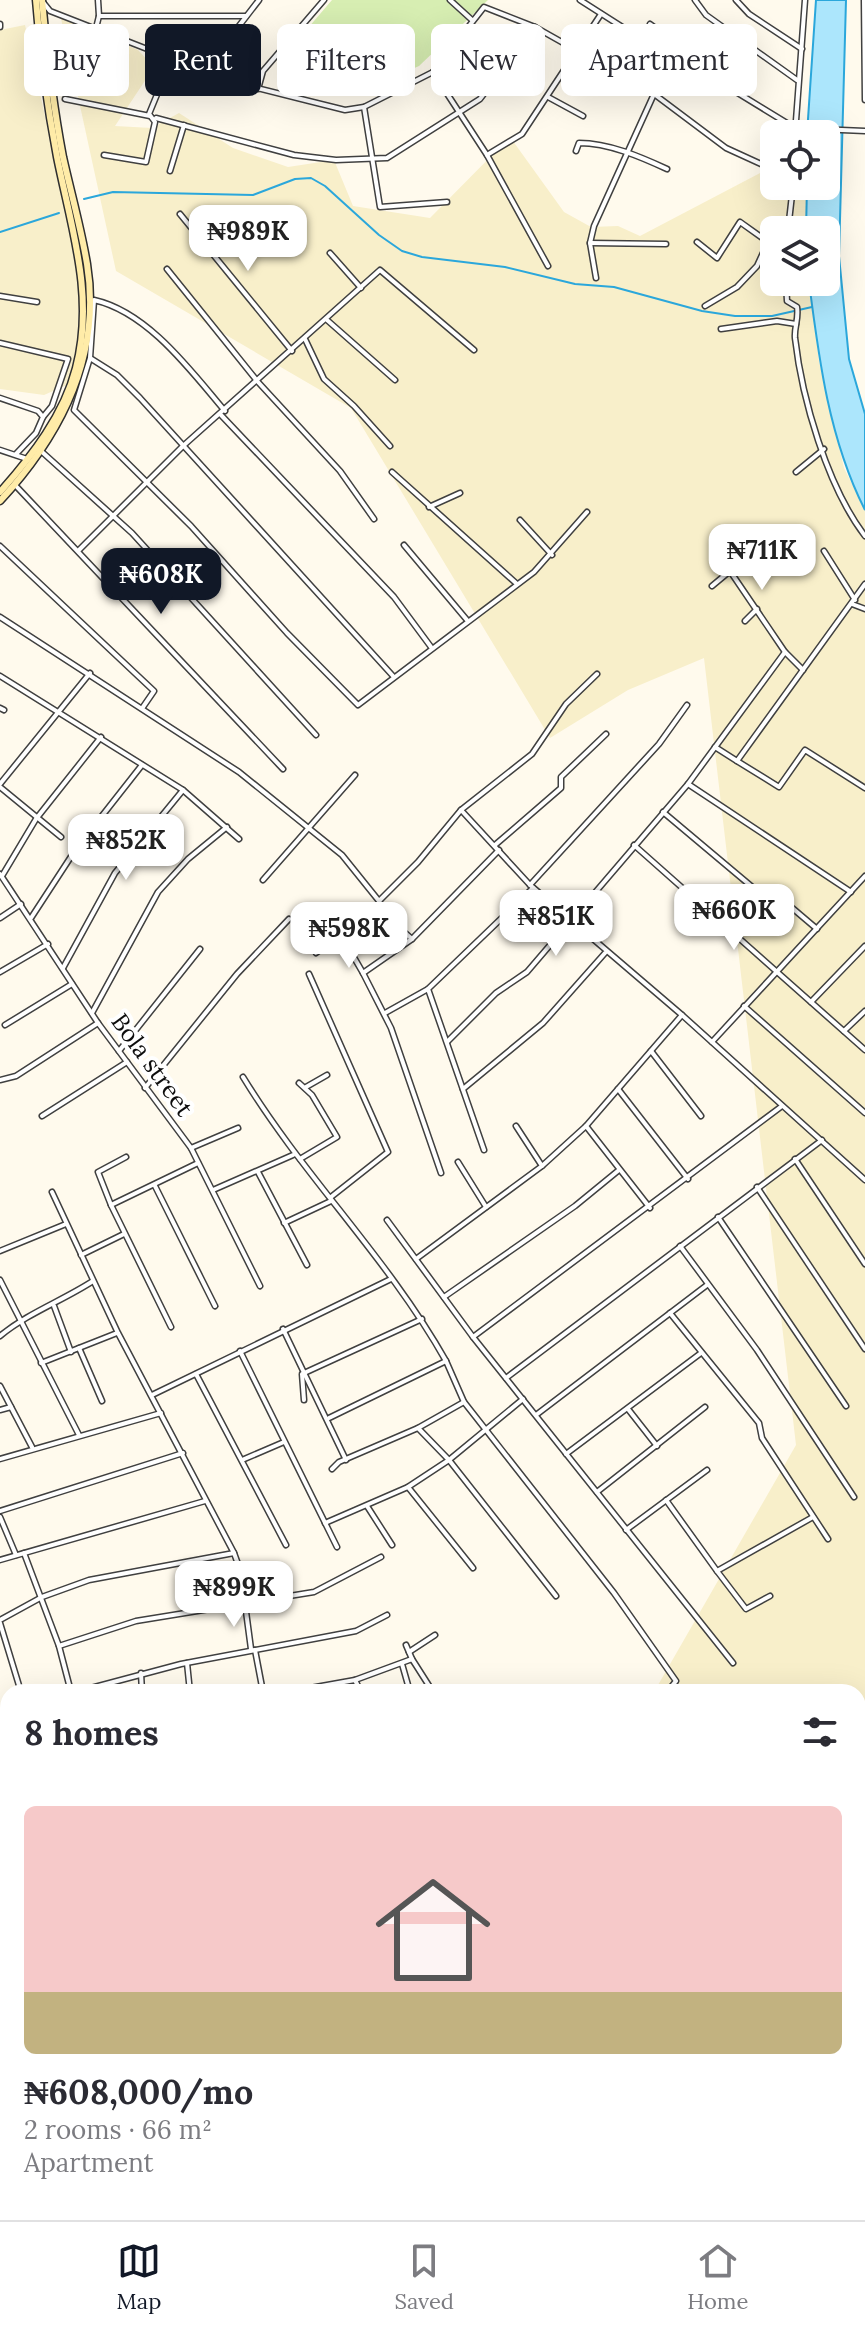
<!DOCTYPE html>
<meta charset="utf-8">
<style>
:root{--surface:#fff;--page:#f7f7f7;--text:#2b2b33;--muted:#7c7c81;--line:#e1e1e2;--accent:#111827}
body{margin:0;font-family:Lora,serif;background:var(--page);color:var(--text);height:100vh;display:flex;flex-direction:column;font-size:30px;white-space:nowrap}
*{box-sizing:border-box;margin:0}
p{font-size:26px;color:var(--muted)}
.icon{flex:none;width:44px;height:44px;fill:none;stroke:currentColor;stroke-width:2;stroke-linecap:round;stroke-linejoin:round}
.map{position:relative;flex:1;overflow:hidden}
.panel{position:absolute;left:0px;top:1684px;width:866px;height:536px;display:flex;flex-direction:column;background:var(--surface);border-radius:24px 24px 0 0;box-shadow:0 8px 32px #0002}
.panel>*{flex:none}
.guide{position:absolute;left:24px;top:24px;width:818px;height:72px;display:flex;gap:16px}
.buttons{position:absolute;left:760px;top:120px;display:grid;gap:16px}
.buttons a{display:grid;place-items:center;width:80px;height:80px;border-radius:12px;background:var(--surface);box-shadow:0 8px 32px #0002;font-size:40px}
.price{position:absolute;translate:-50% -68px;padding:0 18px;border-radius:16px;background:#fff;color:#222;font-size:26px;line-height:52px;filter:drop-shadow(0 2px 4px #0008)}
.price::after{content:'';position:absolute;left:50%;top:48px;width:24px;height:18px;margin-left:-12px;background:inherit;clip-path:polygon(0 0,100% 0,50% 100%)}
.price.on{background:var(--accent);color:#fff}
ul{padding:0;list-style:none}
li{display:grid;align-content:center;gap:16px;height:424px;padding:0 24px}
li+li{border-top:2px solid var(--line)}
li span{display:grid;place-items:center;height:248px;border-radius:12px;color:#555}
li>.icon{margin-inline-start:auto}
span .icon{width:144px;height:144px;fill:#fffc;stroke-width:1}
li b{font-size:34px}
h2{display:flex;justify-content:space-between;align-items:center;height:96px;padding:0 24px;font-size:34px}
.chip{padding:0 28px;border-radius:12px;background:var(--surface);box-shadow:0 8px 32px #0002;font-size:28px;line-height:72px}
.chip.on{background:var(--accent);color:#fff}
.tab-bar{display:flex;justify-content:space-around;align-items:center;height:112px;border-top:2px solid var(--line);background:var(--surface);font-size:22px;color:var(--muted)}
.tab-bar a{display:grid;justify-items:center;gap:4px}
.tab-bar .on{color:var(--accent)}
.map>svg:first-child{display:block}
</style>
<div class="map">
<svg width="865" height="2220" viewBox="0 0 865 2220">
<rect width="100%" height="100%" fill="#fffaed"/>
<g fill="#f8efca">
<polygon points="60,14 138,50 154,67 115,126 152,128 179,113 233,148 288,167 334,160 353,206 430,218 510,137 564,212 591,227 618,226 640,236 762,172 774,174 774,186 807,186 806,230 774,230 774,282 809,282 819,361 844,468 865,510 865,1951 858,1944 858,1692 654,1692 796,1445 704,658 628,690 550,738 351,408 116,271"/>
<polygon points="25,25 80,276 76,381 44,395 0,389 0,30"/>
<polygon points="362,2212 475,2212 451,2220 358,2220"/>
<polygon points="502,2212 656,2212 657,2220 555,2220"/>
</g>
<g fill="#d7eeb2">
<path d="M332,0h156l-69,66 -34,15 -17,-15 -4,7 20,18 -15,5 -17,-16 -13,15 -19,-5c-3,-18 -24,-24 -30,-41z"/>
<polygon points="8,2013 8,2212 57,2212 58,2220 0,2220 0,2024"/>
<polygon points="858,2025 865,2033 865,2220 657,2220 656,2212 858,2212"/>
</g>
<path fill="#ace6fc" stroke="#2ba7db" stroke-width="2" d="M816,0h30l-7,256 10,103 16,55v96c-36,-71 -46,-150 -56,-228h17v-52h-20l1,-44h19v-52h-19z"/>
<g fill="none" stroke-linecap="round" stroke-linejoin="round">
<g stroke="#2ba7db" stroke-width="2">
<polyline points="84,199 113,192 253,195 295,179 311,178 325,186 379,235 402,251 422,257 505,267 575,284 614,287 702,311 735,316 772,316 812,307"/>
<polyline points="0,232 59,213"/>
</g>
<defs>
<g id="street">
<polyline points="98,0 99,16"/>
<polyline points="450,0 472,20"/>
<polyline points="580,0 627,30"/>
<polyline points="695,0 706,15 797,80"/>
<polyline points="736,0 749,14 802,49"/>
<polyline points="864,0 865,100"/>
<polyline points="42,1 50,11 229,81 345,110 364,107 433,72 484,7 535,27 654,94 726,148 774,170"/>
<polyline points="0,24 0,27"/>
<polyline points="650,24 702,62 728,87 795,128 865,131"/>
<polyline points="96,28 99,16 246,16"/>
<polyline points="205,70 259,0"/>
<polyline points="433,72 487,155 548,266"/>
<polyline points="258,89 263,71 324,0"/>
<polyline points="548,97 583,116"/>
<polyline points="65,99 150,116"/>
<polyline points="364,107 380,207 447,202"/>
<polyline points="156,118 294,155 336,160 387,158 480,99 535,27"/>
<polyline points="795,134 805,0"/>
<path d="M576,151l3,-8c30,0 62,14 88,26"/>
<polyline points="104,155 146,162 155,122 149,114 172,58"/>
<polyline points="487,155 522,134 601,14"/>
<polyline points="170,171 184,125"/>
<polyline points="180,214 292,351"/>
<polyline points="788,230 793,186"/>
<polyline points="697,242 717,258 740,222 768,242"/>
<polyline points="590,243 666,244"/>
<polyline points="330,253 361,288"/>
<polyline points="167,269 258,382 340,471 374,519"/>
<polyline points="596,278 590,243 594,226 654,94"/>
<path d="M786,282l1,19 10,6c2,12 -3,20 -2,31 7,61 32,148 70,198"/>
<polyline points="0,296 37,302"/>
<polyline points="705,306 737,287 757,266 768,242 774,241"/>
<polyline points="327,320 395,380"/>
<polyline points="721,329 777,321 796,324"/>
<polyline points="305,339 324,379 354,406 390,446"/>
<polyline points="0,343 68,359 52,406 43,417"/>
<polyline points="90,358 117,375 140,398 393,676"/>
<polyline points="0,398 38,411 43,417 36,433 16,454"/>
<path d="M225,411c-34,-40 -77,-99 -131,-111l-4,58 -16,52 117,116 96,107 71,72 176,-133 53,-60"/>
<polyline points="221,415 394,597 431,647"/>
<polyline points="0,450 27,459"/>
<polyline points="41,451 132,533 316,735"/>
<polyline points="392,472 517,584"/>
<polyline points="796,472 824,449"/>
<polyline points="15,485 283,769"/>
<polyline points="429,507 460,493"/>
<polyline points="520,520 552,555"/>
<polyline points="404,545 467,620"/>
<polyline points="0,546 154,691 143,707"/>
<polyline points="79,550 183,446 380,270 474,350"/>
<polyline points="824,551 855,600"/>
<polyline points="712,586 730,571 785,652 803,670"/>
<polyline points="852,604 865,609"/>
<polyline points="0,617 239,772 342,855 379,901 418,862 461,810 530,885 682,1015 865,1180"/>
<polyline points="745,621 757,609"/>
<polyline points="0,676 183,790 239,839"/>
<polyline points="0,708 4,710"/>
<polyline points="715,747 737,761 865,584"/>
<polyline points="737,761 779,787 805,750 865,788"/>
<polyline points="0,784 90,673"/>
<polyline points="688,784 851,892"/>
<polyline points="0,787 61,837"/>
<polyline points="461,810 532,754 566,704 597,674"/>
<polyline points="663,812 763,896"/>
<polyline points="495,845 561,788 561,777 606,734"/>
<polyline points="634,845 865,1050"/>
<polyline points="0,874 98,1023 191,1148 260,1286"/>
<polyline points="2,876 36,819 101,737"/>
<polyline points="263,880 355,775"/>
<polyline points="530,885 659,744 687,705"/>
<polyline points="379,901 386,916 412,939 499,850"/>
<polyline points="784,901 817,929"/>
<polyline points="0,918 21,904"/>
<polyline points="31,918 76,849 142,765"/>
<polyline points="412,939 363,973 391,1028 441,1173"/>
<polyline points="316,953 341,935 363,973"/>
<polyline points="63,968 115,873 183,790"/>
<polyline points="0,972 48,944"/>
<polyline points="309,974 388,1152 331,1197"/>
<polyline points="811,1002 865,946"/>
<polyline points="744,1006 865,1113"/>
<polyline points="92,1013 158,892 188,859 227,827"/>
<polyline points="385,1013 428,989"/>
<polyline points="5,1025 72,984"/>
<polyline points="844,1031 865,1011"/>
<polyline points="448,1041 496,993 527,972 688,784 785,652"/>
<polyline points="712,1042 865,876"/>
<polyline points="119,1051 200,949"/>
<polyline points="651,1051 701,1116"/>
<path d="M243,1077c61,100 145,181 203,284"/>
<polyline points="0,1080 16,1076 98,1023"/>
<polyline points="299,1083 312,1095 337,1137 300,1159"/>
<polyline points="306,1087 327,1075"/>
<polyline points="145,1088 237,974 289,919"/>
<polyline points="463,1089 543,1023 605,953"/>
<polyline points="618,1089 688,1179"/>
<polyline points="42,1116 127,1062"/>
<polyline points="586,1126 650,1208"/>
<polyline points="191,1148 238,1128"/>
<polyline points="484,1150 428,989 533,888"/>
<polyline points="795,1159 865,1264"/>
<polyline points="458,1162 486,1207"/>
<polyline points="542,1166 586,1126 682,1015"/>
<polyline points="258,1172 307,1265"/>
<polyline points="155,1186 215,1306"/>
<polyline points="757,1187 865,1349"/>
<polyline points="213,1190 293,1155"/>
<polyline points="52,1192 118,1333 234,1553 252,1603"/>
<polyline points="111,1205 98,1172 126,1157"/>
<polyline points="718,1217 846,1406"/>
<polyline points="387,1220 473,1337 733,1663"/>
<polyline points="284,1223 331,1201"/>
<polyline points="680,1246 757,1350 854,1497"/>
<polyline points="0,1251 66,1224"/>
<polyline points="81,1255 124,1234"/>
<polyline points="416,1259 542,1166 516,1126"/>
<polyline points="0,1280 79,1435"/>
<polyline points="444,1297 575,1206 619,1170"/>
<polyline points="54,1306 71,1352"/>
<polyline points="670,1313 759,1423 762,1438 828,1539"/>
<polyline points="171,1327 111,1205 198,1163"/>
<polyline points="283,1329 346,1460"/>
<path d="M0,1336c28,-23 62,-35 93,-55"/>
<polyline points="473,1337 782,1106"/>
<polyline points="79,1348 117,1333"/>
<polyline points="240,1351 337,1547"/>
<polyline points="41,1363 79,1348 102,1401"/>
<polyline points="196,1374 286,1545"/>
<polyline points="506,1378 822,1140"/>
<polyline points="0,1386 32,1447"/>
<polyline points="152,1395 391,1279"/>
<polyline points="304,1400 302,1374 422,1319"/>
<polyline points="628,1409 657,1446"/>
<polyline points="0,1410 11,1407"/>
<polyline points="536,1415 707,1285"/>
<polyline points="329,1418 446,1361 464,1402 614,1593 676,1681 667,1692"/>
<polyline points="418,1428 464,1402"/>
<polyline points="566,1454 701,1353"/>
<polyline points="0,1459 161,1413"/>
<polyline points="242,1460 284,1442"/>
<polyline points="332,1469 339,1462 418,1428 449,1460 556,1596"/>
<polyline points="597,1492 705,1407"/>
<polyline points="666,1500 717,1571 813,1517"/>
<polyline points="367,1506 392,1545"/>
<polyline points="0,1511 183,1453"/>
<polyline points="0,1517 16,1555"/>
<polyline points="325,1523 408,1487"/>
<polyline points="626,1530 707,1470"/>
<polyline points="24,1553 59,1646 71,1692"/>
<polyline points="0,1560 205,1501"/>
<polyline points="473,1568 408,1487 449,1460 523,1399"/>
<polyline points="717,1571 746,1609 770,1596"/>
<polyline points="245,1604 251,1649"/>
<polyline points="0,1620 42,1597 89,1580 234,1553"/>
<polyline points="0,1623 21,1692"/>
<polyline points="406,1645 412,1659"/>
<polyline points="59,1646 136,1621 314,1592 381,1557"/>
<polyline points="255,1650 263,1692"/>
<polyline points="409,1652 435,1635"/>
<polyline points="187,1663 190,1692"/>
<polyline points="402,1664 410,1692"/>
<polyline points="141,1673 142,1692"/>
<polyline points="355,1680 361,1692"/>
<polyline points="76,1692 181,1664 356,1631 387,1615"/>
<polyline points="288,1692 355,1680 412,1659 433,1692"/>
<polyline points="0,1791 8,1819"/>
<polyline points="858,1825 865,1833"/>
<polyline points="0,1827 8,1825"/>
<polyline points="0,1957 5,1965"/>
<polyline points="0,1995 8,2002"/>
<polyline points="0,2086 8,2101"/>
<polyline points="103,2212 105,2220"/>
<polyline points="274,2212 276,2220"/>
<polyline points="119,2220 153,2212"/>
<polyline points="344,2220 386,2212"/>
</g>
<g id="secondary">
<path d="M0,492c32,-36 64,-77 76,-124 19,-72 -5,-141 -19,-211 -10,-52 -17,-104 -21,-157"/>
<path d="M0,501c61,-66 102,-144 87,-237 -6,-36 -16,-71 -24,-107 -10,-52 -16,-104 -21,-157"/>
</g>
</defs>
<use href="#street" stroke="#404040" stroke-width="7"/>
<use href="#secondary" stroke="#2f2f2f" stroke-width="9"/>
<use href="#street" stroke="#fff" stroke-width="4"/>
<use href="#secondary" stroke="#ffeca8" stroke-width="6"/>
</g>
<g text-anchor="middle" stroke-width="8" stroke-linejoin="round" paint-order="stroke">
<g font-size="24" fill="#0d0d0d" stroke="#fff">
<text transform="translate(152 1065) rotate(54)" y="8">Bola street</text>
</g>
</g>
</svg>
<div class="buttons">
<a><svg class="icon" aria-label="locate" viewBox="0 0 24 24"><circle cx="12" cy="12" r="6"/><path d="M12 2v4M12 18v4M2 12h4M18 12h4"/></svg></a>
<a><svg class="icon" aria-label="layers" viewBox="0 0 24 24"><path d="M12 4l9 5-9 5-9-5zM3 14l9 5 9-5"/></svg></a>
</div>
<b class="price" style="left:248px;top:273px">₦989K</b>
<b class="price" style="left:762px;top:592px">₦711K</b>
<b class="price on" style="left:161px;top:616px">₦608K</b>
<b class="price" style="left:126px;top:882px">₦852K</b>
<b class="price" style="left:734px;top:952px">₦660K</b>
<b class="price" style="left:556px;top:958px">₦851K</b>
<b class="price" style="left:349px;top:970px">₦598K</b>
<b class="price" style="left:234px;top:1629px">₦899K</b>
<div class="guide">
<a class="chip">Buy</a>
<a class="chip on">Rent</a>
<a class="chip">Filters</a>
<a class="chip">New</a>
<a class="chip">Apartment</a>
</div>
<section class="panel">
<h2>8 homes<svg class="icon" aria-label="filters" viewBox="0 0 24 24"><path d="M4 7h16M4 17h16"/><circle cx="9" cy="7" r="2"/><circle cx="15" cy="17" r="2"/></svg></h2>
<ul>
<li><span style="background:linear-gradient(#f6c9c9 75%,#c2b280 0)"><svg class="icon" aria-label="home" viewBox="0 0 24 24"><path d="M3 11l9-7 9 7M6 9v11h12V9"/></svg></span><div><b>₦608,000/mo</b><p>2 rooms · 66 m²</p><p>Apartment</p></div></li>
</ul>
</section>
</div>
<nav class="tab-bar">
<a class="on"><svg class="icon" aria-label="map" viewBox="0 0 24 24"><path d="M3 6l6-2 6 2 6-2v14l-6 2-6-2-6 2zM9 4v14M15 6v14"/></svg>Map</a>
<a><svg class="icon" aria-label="saved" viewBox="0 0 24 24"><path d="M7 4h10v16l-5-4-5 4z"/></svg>Saved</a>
<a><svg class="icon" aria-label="home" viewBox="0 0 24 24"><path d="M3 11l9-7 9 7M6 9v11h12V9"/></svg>Home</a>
</nav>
